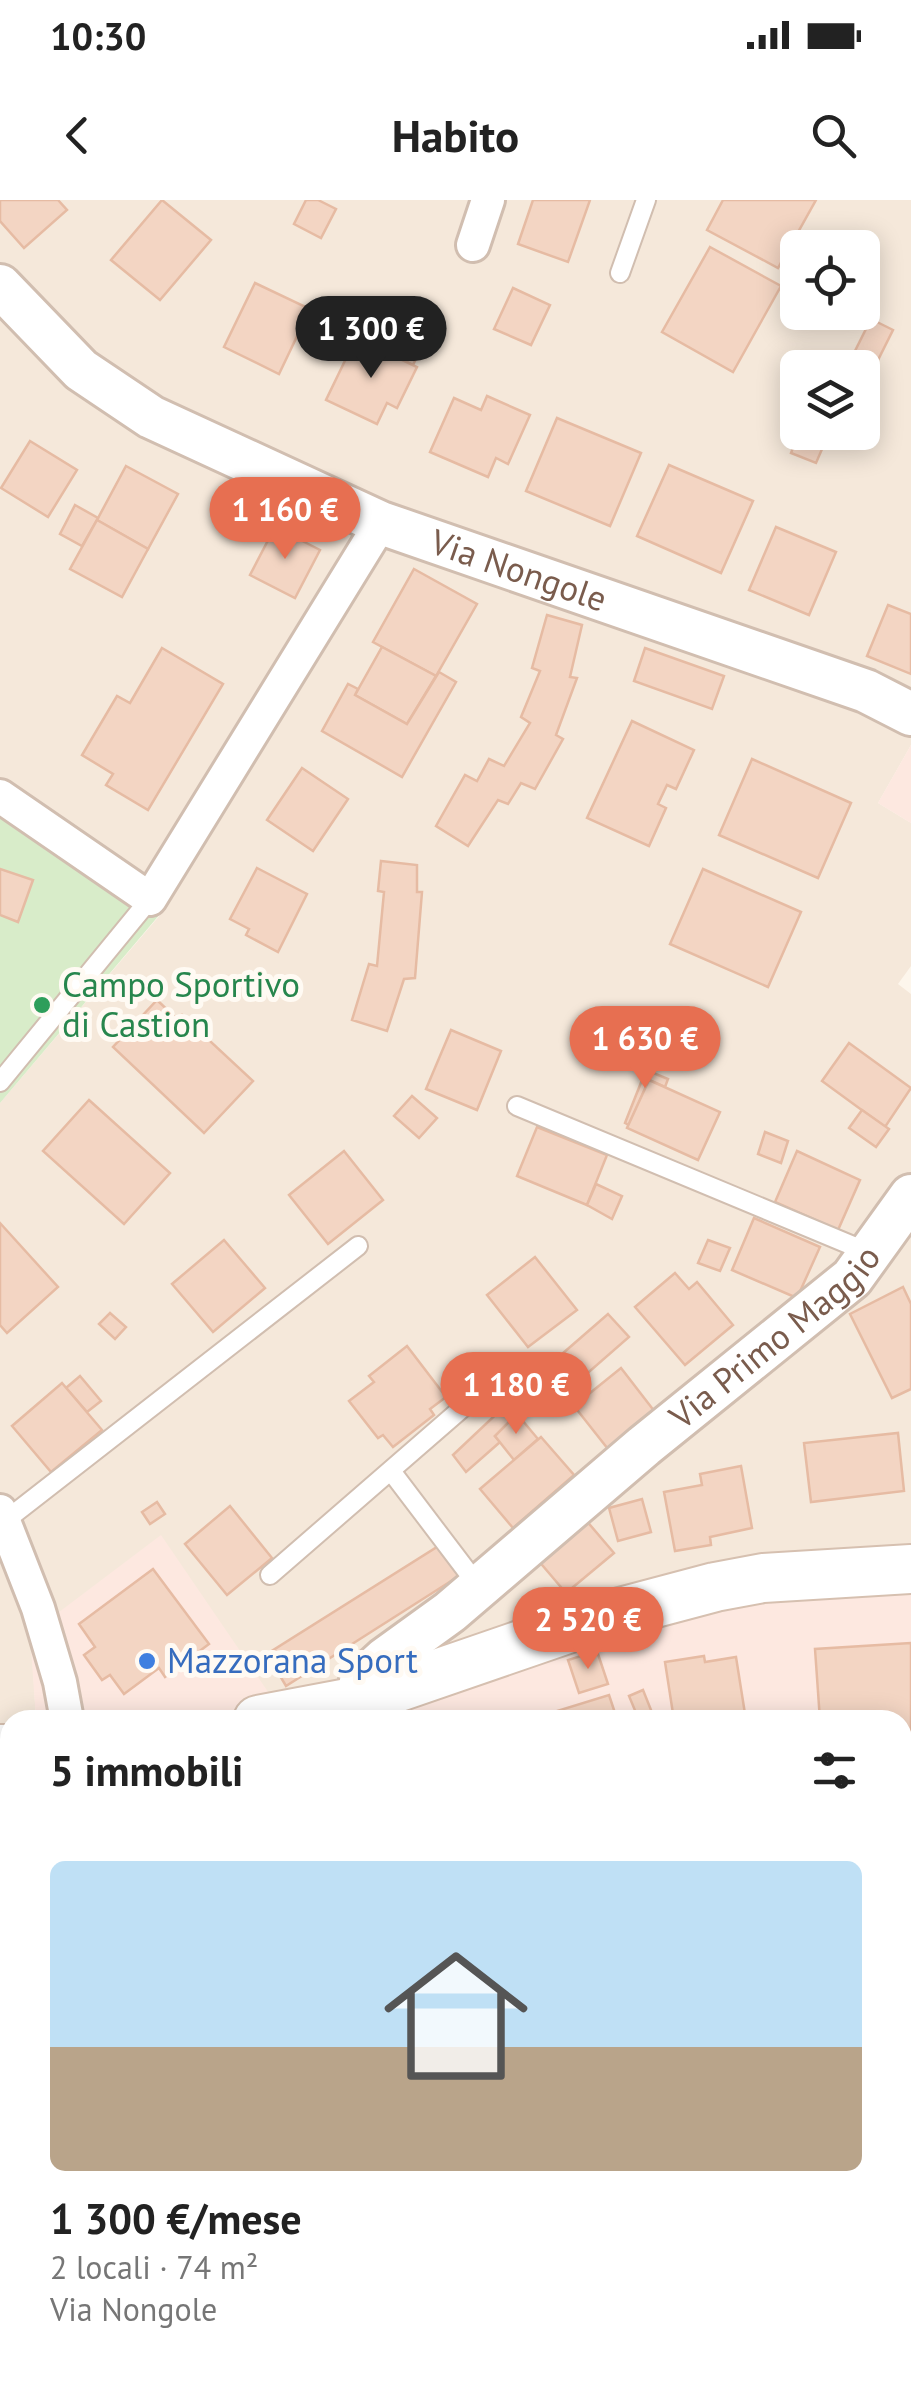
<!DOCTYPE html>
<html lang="it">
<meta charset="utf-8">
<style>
:root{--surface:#fff;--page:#f6f6f6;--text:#222;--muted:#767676;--line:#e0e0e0;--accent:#e76f51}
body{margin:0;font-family:"PT Sans",sans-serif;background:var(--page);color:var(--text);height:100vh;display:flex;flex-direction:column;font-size:38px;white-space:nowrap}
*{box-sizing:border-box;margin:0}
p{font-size:32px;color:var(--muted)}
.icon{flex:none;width:55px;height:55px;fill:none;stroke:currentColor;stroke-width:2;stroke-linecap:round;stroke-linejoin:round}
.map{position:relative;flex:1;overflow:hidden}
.details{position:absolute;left:0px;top:1510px;width:912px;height:672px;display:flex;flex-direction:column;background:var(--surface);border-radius:30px 30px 0 0;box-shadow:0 5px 25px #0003}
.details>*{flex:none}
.controls{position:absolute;left:780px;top:30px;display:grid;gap:20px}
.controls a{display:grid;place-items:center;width:100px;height:100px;border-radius:15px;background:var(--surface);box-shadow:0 5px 25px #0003;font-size:50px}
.price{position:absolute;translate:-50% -85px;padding:0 22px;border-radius:35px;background:var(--accent);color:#fff;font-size:32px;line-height:65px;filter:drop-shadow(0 2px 5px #0008)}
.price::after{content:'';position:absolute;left:50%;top:60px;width:30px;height:22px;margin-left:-15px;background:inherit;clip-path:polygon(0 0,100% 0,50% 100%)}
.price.on{background:#222;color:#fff}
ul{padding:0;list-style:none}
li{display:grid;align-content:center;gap:20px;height:530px;padding:0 50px}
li+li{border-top:2px solid var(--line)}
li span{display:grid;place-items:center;height:310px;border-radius:15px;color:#555}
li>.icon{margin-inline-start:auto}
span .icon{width:180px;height:180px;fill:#fffc;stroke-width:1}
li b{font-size:42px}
h2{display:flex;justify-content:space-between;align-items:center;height:120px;padding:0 50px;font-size:42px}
.status{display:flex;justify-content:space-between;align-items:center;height:70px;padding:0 50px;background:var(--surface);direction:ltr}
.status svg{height:28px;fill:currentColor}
header{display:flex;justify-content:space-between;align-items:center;height:130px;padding:0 50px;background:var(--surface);font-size:45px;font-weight:700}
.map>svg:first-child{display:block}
</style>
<div class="status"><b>10:30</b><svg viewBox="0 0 49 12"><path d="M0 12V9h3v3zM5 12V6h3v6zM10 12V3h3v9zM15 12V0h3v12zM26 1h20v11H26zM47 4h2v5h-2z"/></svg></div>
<header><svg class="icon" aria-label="back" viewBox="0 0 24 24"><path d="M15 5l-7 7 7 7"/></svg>Habito<svg class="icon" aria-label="search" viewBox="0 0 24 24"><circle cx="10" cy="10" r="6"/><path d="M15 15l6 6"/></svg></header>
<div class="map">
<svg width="911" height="2181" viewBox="0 0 911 2181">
<rect width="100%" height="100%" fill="#fdf6ec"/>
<path fill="#f5e8da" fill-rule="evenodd" d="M0,0h911v545l-33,58 33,20v143l-13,18 13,10v587l-151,8 -387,131h-171l72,-18 -243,-68 5,86h-26v549l-10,-3v-1163l166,-195 -166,-118zM798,48h64v64h-64zM798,168h64v64h-64z"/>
<g fill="#fde8e0">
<polygon points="911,545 911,623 878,603"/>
<polygon points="161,1335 275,1502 202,1520 36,1520 30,1434"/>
<polygon points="911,1381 911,1638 903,1639 902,1520 402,1520 374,1486 656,1411"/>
</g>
<g fill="#d8ecc9">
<polygon points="0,590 166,707 0,903"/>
<polygon points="911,1638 911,2011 902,2004 902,1639"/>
<polygon points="903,2022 911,2034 911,2181 518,2181 505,2173 902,2172"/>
<polygon points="0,2066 10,2069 10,2172 177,2173 173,2181 0,2181"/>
<polygon points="268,2172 451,2172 465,2181 265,2181"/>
</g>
<g fill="#f3d5c3" stroke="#e6bba3" stroke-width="2.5">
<polygon points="0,0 58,0 67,10 24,48 0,21"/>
<polygon points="162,0 211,40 160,100 111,60"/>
<polygon points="306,0 318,0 336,9 321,38 294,24"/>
<polygon points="533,0 590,0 568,62 518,44"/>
<polygon points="723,0 816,0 778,68 707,30"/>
<polygon points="710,47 781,86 733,172 662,132"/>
<polygon points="255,83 310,109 279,174 224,147"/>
<polygon points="513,88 550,105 531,145 494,129"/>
<polygon points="871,119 893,130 875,166 853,155"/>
<polygon points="395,128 424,142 413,165 384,150"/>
<polygon points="356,138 417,167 397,208 387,203 377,224 326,200"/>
<polygon points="487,196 530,215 508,264 496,258 488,277 430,252 454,198 481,210"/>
<polygon points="557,218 641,253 610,326 526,291"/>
<polygon points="799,232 829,233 816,263 791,253"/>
<polygon points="30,241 77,270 48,317 1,288"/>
<polygon points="669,265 753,301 721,373 637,336"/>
<polygon points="126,266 178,294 148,349 97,320"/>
<polygon points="75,305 98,318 82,346 60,334"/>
<polygon points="97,320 148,349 122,397 70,369"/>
<polygon points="275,327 320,350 295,398 250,375"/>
<polygon points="776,327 836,352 809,415 749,390"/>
<polygon points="414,369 477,404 436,476 373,442"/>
<polygon points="888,405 911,414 911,474 867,456"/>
<polygon points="547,415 582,425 570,477 577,478 556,535 563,539 535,589 521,583 508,604 498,600 468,646 436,626 465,575 477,581 489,559 504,566 530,523 521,517 540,471 532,468"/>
<polygon points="382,447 436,476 407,524 355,495"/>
<polygon points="162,448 223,484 148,610 106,585 113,574 82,555 117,496 130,503"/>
<polygon points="645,448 724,476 712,509 634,481"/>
<polygon points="439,472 456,482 402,577 322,531 348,484 358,489 355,495 407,524"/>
<polygon points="632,521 694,550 676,589 667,585 658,604 666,608 649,646 587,618"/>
<polygon points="752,559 851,603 818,678 719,635"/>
<polygon points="302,568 348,599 313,651 267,620"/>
<polygon points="381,661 417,665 417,692 422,692 415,778 404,779 387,831 352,820 369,764 377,766 384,692 378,691"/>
<polygon points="257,668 307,694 278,752 246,735 249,729 230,719"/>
<polygon points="0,669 33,680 18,722 0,715"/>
<polygon points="703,669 801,712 768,787 670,744"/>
<polygon points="157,800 177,819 182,815 253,881 204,933 113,847"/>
<polygon points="451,830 501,851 477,910 426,889"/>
<polygon points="849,843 911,888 885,927 822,881"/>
<polygon points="646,870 668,879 665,887 649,880 629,925 625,923"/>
<polygon points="649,880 720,912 698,960 627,928"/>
<polygon points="412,896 437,918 419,938 394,916"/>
<polygon points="89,900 170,973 124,1024 43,951"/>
<polygon points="862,910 889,929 876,947 849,928"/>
<polygon points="537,927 607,955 587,1005 517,976"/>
<polygon points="765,932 788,941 781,963 758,954"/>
<polygon points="344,951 383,1000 328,1044 289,995"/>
<polygon points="797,951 860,980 838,1030 775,1002"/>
<polygon points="596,984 622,996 612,1019 587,1005"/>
<polygon points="754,1018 820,1047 797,1098 732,1070"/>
<polygon points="0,1023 58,1087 7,1133 0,1125"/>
<polygon points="224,1040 265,1088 213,1132 172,1084"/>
<polygon points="708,1040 730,1048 720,1071 698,1063"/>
<polygon points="535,1057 577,1110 528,1147 487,1095"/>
<polygon points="675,1073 689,1089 697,1082 733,1125 685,1165 635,1107"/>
<polygon points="903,1087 911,1104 911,1189 892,1198 850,1114"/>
<polygon points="110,1113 126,1127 115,1139 99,1124"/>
<polygon points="608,1114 629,1137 574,1185 554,1161"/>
<polygon points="407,1146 446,1197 430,1209 434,1215 393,1247 383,1235 378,1238 349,1201 374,1182 369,1176"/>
<polygon points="621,1168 655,1212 608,1249 574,1206"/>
<polygon points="80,1176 101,1201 87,1212 66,1188"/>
<polygon points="62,1183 102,1230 51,1272 12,1226"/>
<polygon points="507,1204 517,1214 495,1236 500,1242 466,1272 453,1255"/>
<polygon points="517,1214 538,1239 514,1260 495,1236"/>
<polygon points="898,1233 904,1291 811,1302 804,1243"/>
<polygon points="541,1237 574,1275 513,1328 480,1289"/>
<polygon points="741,1266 752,1328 710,1337 711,1345 675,1351 664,1292 702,1285 700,1274"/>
<polygon points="642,1299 651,1332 618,1341 609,1308"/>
<polygon points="157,1302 165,1314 150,1324 142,1312"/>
<polygon points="230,1306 272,1358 227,1395 185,1344"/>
<polygon points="579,1312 614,1353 566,1393 531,1352"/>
<polygon points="437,1347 459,1376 286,1486 267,1454"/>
<polygon points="153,1369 209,1444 165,1477 159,1468 124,1494 110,1475 102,1480 84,1455 95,1447 79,1424"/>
<polygon points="911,1443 911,1530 902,1530 902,1520 820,1520 815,1449"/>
<polygon points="597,1451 608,1484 579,1493 568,1460"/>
<polygon points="704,1456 705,1462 736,1457 746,1520 674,1520 665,1462"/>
<polygon points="643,1490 653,1515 639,1520 629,1496"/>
<polygon points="609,1495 615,1513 594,1520 560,1520 557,1511"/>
<polygon points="7,1829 10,1829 10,1893 3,1893"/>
</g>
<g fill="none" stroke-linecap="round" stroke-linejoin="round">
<defs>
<g id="service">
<polyline points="620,73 646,0"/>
<polyline points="0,882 150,699"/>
<polyline points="517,906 870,1053"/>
<polyline points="391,1271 479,1387"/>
<polyline points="6,1320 358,1046"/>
<polyline points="270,1375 505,1171"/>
</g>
<g id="minor">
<polyline points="473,45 488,0"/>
<polyline points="0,596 150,699 381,323"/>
<polyline points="0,1311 38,1408 60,1482 67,1520"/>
</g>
<g id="tertiary">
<path id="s1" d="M0,86l81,84 70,47 230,106 485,168 45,23"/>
<path id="s2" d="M357,1520l4,-39 24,-22 65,-47 194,-166 208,-168 59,-82"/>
<polyline points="215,2181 218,2172"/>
</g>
<g id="secondary">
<polyline points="258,1520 358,1501 602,1417 715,1387 763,1378 911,1369"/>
<polyline points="0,1549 10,1549"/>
</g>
</defs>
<use href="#service" stroke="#d1beb0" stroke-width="22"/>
<use href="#minor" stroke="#d1beb0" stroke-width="38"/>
<use href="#tertiary" stroke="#d1beb0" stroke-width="48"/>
<use href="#secondary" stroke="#d6c0b0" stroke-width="52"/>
<polyline stroke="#d9b8a5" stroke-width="6" stroke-dasharray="2.5 8" stroke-linecap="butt" points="451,2172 465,2181"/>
<use href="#service" stroke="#fff" stroke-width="18"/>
<use href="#minor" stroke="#fff" stroke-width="32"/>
<use href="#tertiary" stroke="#fff" stroke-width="42"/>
<use href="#secondary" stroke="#fff" stroke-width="48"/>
</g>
<circle fill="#2e9e5b" stroke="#fffaf3" stroke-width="4" cx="42" cy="805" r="10"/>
<circle fill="#3f7fe0" stroke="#fffaf3" stroke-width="4" cx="147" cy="1461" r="10"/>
<g text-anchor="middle" stroke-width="10" stroke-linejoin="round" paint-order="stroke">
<g font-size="35" fill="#7a5c4d" stroke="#fffaf3">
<text dy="12" stroke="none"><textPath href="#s1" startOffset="600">Via Nongole</textPath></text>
<text dy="12" stroke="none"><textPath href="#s2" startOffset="578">Via Primo Maggio</textPath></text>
</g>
<g font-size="35" fill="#27864d" stroke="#fffaf3" text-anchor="start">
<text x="62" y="797">Campo Sportivo<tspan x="62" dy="40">di Castion</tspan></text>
</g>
<g font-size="35" fill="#366cbe" stroke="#fffaf3" text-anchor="start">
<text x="167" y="1473">Mazzorana Sport</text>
</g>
</g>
</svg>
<div class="controls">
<a><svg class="icon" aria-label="locate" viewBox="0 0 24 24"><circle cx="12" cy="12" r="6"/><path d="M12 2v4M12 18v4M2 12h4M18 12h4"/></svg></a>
<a><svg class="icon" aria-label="layers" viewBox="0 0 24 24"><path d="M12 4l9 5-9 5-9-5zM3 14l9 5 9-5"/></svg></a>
</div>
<b class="price on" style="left:371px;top:181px">1 300 €</b>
<b class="price" style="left:285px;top:362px">1 160 €</b>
<b class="price" style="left:645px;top:891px">1 630 €</b>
<b class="price" style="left:516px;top:1237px">1 180 €</b>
<b class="price" style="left:588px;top:1472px">2 520 €</b>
<section class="details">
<h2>5 immobili<svg class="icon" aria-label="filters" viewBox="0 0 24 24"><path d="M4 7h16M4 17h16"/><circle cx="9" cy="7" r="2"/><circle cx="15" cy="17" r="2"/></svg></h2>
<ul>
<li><span style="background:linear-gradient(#bfe0f5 60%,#b9a48a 0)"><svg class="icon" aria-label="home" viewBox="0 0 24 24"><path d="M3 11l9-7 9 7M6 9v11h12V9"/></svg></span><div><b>1 300 €/mese</b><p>2 locali · 74 m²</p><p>Via Nongole</p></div></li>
</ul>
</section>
</div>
